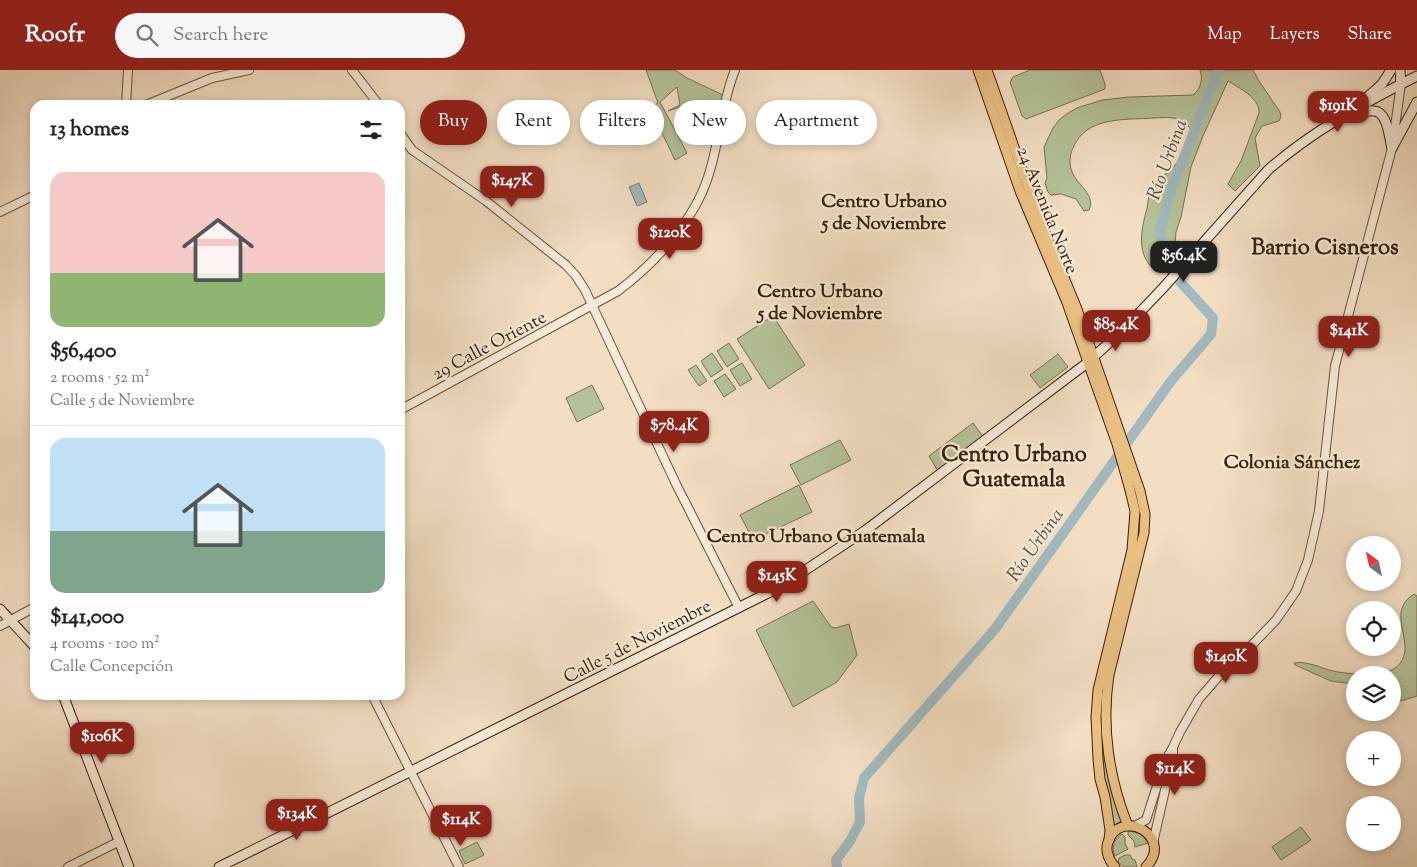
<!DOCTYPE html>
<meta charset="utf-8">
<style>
:root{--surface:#fff;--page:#f6f6f6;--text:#222;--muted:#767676;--line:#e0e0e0;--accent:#8f2418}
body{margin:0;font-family:"Sorts Mill Goudy",serif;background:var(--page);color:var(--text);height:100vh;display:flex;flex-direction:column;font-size:19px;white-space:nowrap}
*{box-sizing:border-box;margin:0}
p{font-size:16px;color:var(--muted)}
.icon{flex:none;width:28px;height:28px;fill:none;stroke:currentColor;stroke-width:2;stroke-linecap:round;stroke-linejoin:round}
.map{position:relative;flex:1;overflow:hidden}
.panel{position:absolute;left:30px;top:30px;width:375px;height:600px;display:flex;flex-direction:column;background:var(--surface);border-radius:15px;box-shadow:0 2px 8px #0003}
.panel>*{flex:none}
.hud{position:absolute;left:420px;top:30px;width:475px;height:45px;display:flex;gap:10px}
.needle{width:32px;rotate:327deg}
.controls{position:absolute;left:1346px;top:466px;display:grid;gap:10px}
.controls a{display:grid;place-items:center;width:55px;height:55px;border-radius:50%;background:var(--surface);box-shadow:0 2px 8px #0003;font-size:25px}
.price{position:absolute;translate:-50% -42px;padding:0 11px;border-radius:10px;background:var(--accent);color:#fff;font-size:16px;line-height:32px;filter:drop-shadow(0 1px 2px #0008)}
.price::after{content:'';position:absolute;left:50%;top:30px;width:15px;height:11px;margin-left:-8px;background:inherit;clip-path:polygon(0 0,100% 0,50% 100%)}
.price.current{background:#222;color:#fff}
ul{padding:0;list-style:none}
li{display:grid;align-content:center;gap:10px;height:265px;padding:0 20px}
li+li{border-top:1px solid var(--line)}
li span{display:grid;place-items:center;height:155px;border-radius:15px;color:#555}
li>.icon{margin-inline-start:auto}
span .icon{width:90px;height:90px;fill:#fffc;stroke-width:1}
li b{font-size:21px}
h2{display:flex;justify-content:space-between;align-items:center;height:60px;padding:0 20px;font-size:21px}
.tag{padding:0 18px;border-radius:22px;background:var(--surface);box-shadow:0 2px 8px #0003;font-size:18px;line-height:45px}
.tag.current{background:var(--accent);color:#fff}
header{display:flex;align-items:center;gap:30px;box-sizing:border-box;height:70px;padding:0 25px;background:var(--accent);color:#fff}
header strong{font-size:24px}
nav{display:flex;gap:28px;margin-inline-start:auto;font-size:18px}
.search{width:350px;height:45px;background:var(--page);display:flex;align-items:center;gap:12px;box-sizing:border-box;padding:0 18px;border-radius:28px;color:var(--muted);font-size:19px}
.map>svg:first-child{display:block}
</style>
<header>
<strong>Roofr</strong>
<div class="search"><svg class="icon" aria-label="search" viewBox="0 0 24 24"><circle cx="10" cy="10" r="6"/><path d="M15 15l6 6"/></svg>Search here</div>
<nav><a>Map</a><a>Layers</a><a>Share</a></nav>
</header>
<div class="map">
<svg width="1417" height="797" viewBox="0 0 1417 797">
<rect width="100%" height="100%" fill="#f3dec3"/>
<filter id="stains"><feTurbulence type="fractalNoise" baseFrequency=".004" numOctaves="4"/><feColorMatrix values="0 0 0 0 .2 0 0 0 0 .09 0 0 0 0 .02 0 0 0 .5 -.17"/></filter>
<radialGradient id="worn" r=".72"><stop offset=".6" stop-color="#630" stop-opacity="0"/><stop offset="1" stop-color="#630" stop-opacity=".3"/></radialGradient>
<g fill="#b5c299" stroke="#787152">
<polygon points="646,0 675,0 687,8 723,25 719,43 689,34 668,41 680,35 677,17 660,32 687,83 675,90 650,38 658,33"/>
<polygon points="1030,0 1100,0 1105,14 1105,19 1026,49 1022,46 1010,12 1013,7"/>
<path d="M1200,0h53l6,11 21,31 1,5 -2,4 -17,5 -7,12 5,28 -25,25 -7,-7 13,-23 18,-48c1,-15 -20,-25 -31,-32l-25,55 -12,31 -10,50 -5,15 -2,24 -17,16c-22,-17 -16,-41 -10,-64 2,-9 1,-17 8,-25 3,-5 10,-8 15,-12 10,-10 18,-27 21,-41 -8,-14 -22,-13 -37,-12 -29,2 -68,-2 -81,30 -4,8 -4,18 0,26 6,12 23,22 16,36l-5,1 -8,-12 -15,-5 -10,1 -3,-3 -3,-9 2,-5 -3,-31 9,-19 6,-8 9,-7 9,-5 25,-8 27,-3 64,-2c8,-6 10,-16 7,-25z"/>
<polygon points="773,246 805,295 769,319 737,269"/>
<polygon points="729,273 739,289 727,297 717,281"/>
<polygon points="712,283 723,299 711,307 701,291"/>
<polygon points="1058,284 1068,297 1040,318 1030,305"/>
<polygon points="742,293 752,309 740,316 730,300"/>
<polygon points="696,295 707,311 699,316 688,300"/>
<polygon points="725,304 736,319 724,327 714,311"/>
<polygon points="592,315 604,339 577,352 566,328"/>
<polygon points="973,353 984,368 939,403 929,386"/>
<polygon points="840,370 851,390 801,415 790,395"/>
<polygon points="799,415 812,442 753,470 740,445"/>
<polygon points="1140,459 1103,625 1123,752 1115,756 1113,753 1104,712 1098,671 1101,624 1136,462"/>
<path d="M1414,524l3,2v100l-13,4 -11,2 -1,-27h-37v9l-24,-3 -36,-16 -1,-2c14,-3 29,7 44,9 13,2 29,3 42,1 15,-1 26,-11 25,-27 -1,-19 -13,-38 9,-52z"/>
<polygon points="813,531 831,557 835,558 849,554 857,585 837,612 793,637 756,560"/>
<polygon points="1301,757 1311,770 1281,790 1272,777"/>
<polygon points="1130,761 1141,764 1148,773 1135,777 1134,771 1128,765 1128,762"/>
<path d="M1122,764l3,3v7l3,5 -13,7c-4,-8 -1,-17 7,-22z"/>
<polygon points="477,772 484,785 465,794 459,781"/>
<polygon points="1125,785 1130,785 1132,789 1135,790 1137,797 1124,797 1118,792 1119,788"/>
</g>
<polygon fill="#a1b9bf" stroke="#797c77" points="639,113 647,132 637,136 629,117"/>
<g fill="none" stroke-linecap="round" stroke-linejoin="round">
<polyline stroke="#a1b9bf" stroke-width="10" points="837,797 836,790 850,771 860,752 859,728 864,708 995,559 1171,311 1211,264 1213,248 1174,205 1165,189 1162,176 1160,161 1172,117 1219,0"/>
<defs>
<g id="tertiary">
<polyline points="352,0 379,35"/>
<polyline points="126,35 128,0"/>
<polyline points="146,35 212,8 249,0"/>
<polyline points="400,63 412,80 486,131 566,195 576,206 585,220 676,414 739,538"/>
<polyline points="0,142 35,125"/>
<path d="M400,340l218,-119c36,-27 76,-70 90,-114 12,-36 13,-73 27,-107"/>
<polyline points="0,556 35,537"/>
<polyline points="372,625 459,797"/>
<polyline points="1135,756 1146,750 1165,691 1172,679"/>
<polyline points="1153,773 1173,685 1173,677 1180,662 1199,629 1231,592 1250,577 1276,550 1296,521 1308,490 1319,441 1335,296 1392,78 1401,14"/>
<polyline points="68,797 118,772"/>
</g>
<g id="secondary">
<polyline points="1400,0 1401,14"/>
<polyline points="1365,29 1382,14 1391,0"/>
<path d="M1350,44c7,-1 17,-4 24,-3 14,1 15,27 18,37"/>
<polyline points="1392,78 1417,32"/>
<polyline points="0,539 35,577"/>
<polyline points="63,625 129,797"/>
<path d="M219,797l561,-280 86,-57 221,-167 36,-33 40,-42 105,-118c44,-39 96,-67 149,-94"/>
</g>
<g id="primary">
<polyline points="978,0 1020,121 1066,230 1117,374 1130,420 1135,441 1132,480 1098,620 1096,647 1098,689 1100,709 1105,727 1110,760 1109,770"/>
<path d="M987,0l48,137 42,102 63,182 5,23 -1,19 -35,142c-8,51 0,104 19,151"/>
<path d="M1115,797c-6,-7 -10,-16 -7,-25 13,-36 67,-5 38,25"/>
</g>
</defs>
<use href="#tertiary" stroke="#6a5038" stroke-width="10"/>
<use href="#secondary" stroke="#3c200a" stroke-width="11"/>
<use href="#primary" stroke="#3c200a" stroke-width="11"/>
<use href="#tertiary" stroke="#f7ead8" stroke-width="8"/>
<use href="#secondary" stroke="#f7ead8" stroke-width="9"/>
<use href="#primary" stroke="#eabf82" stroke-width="9"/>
</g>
<g text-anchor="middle" stroke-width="4.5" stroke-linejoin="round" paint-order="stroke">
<g font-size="18" fill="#3c200a" stroke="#f7ead8">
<text transform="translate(1048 140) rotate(68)" y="6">24 Avenida Norte</text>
<text transform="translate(489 275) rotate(-28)" y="6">29 Calle Oriente</text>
<text transform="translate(637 571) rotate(-27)" y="6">Calle 5 de Noviembre</text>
</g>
<g font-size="19" font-style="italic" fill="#5a4e40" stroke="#f7ead8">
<text transform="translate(1166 89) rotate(-70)" y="7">Río Urbina</text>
<text transform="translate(1034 474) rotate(-55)" y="7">Río Urbina</text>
</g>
<g font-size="19" font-weight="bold" fill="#3c200a" stroke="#f7ead8">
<text x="884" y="137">Centro Urbano<tspan x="884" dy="22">5 de Noviembre</tspan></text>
<text x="820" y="227">Centro Urbano<tspan x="820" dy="22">5 de Noviembre</tspan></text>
<text x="1292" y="398">Colonia Sánchez</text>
<text x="816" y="472">Centro Urbano Guatemala</text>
</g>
<g font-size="22" font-weight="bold" fill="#3c200a" stroke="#f7ead8">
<text x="1325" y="184">Barrio Cisneros</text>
<text x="1014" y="391">Centro Urbano<tspan x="1014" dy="25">Guatemala</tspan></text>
</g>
</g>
<rect width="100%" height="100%" filter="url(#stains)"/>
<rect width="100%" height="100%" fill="url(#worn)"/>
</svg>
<div class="controls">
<a><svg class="needle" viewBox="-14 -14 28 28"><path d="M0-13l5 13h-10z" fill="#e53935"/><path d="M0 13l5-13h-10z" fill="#767676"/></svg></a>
<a><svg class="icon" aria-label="locate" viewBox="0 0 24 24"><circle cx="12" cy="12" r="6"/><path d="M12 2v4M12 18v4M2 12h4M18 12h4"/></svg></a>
<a><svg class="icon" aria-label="layers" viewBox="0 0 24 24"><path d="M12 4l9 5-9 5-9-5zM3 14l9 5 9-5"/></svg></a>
<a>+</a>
<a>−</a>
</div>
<b class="price" style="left:1338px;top:63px">$191K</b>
<b class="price" style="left:512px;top:138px">$147K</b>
<b class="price" style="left:670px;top:190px">$120K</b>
<b class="price current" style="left:1184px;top:213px">$56.4K</b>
<b class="price" style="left:1116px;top:282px">$85.4K</b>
<b class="price" style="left:1349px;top:288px">$141K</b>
<b class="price" style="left:674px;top:383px">$78.4K</b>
<b class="price" style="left:777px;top:533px">$145K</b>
<b class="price" style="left:1226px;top:614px">$140K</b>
<b class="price" style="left:102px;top:694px">$106K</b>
<b class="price" style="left:1175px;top:726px">$114K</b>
<b class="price" style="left:297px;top:771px">$134K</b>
<b class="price" style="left:461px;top:777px">$114K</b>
<div class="hud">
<a class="tag current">Buy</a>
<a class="tag">Rent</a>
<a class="tag">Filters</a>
<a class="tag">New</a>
<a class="tag">Apartment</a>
</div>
<section class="panel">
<h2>13 homes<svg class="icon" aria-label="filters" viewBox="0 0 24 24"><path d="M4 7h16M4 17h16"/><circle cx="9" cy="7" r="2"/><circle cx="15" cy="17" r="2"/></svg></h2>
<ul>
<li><span style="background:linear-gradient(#f6c9c9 65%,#8fb573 0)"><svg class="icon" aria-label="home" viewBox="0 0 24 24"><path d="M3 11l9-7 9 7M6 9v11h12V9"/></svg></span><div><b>$56,400</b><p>2 rooms · 52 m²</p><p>Calle 5 de Noviembre</p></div></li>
<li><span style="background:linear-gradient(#bfe0f5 60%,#7fa58c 0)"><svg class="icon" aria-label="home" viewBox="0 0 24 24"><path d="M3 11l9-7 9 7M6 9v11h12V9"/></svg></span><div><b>$141,000</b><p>4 rooms · 100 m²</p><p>Calle Concepción</p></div></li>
</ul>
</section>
</div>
